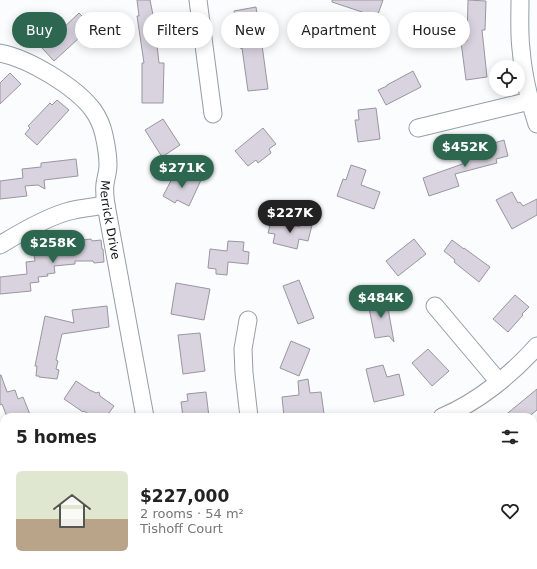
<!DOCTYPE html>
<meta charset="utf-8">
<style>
:root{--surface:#fff;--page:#f6f6f6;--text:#222;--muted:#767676;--line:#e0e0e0;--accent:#2e674f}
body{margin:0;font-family:"DejaVu Sans",sans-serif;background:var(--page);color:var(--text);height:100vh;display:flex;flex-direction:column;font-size:15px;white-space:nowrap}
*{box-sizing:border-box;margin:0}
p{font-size:13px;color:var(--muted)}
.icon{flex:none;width:22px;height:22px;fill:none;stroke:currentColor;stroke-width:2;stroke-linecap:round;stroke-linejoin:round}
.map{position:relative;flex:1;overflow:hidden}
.panel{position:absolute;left:0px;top:413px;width:537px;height:156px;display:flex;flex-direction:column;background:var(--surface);border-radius:12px 12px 0 0;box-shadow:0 2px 10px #0003}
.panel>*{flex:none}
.banner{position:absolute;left:12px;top:12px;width:513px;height:36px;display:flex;gap:8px}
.controls{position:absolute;left:489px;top:60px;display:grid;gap:8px}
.controls a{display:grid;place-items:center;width:36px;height:36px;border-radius:50%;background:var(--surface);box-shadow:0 2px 10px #0003;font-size:20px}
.price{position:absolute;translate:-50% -34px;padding:0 9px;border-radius:14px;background:var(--accent);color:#fff;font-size:13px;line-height:26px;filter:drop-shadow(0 1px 2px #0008)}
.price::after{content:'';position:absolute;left:50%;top:24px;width:12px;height:9px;margin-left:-6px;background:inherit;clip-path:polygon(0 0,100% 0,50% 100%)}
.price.on{background:#222;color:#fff}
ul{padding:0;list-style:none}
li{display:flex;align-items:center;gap:12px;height:100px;padding:0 16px}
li+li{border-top:1px solid var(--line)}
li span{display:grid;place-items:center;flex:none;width:112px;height:80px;border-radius:6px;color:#555}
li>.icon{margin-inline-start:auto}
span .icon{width:48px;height:48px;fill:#fffc;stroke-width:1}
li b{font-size:17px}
h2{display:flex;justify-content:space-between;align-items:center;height:48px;padding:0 16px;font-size:17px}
.tag{padding:0 14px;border-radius:18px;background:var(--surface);box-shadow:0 2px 10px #0003;font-size:14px;line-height:36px}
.tag.on{background:var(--accent);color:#fff}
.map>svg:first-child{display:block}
</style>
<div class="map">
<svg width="537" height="569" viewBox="0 0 537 569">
<rect width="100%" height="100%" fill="#fafcfe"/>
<g fill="#d8d3de" stroke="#9a95a0">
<polygon points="137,0 150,0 154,20 160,19 164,44 157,45 159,63 164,63 163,103 142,103 142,63 144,63 137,16 139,16"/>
<polygon points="332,0 383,0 377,17 332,2"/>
<polygon points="468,0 486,1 485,30 482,30 487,77 466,80 461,42 467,41"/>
<polygon points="256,7 262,45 268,89 248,91 242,48 241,49 234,11"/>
<polygon points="79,13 92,26 54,61 42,48"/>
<polygon points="413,71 421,87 386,105 378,90 387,86 387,85"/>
<polygon points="10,73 21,84 0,104 0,83"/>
<polygon points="57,100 69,110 37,145 25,134 30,128 28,126 50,103 52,105"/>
<polygon points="376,108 380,139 358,142 355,120 359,120 358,110"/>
<polygon points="163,119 180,145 162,157 145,130"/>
<polygon points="263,128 276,144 269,149 271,153 258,163 256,160 248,166 235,151"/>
<polygon points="504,140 508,156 496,159 497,163 455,174 459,186 429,196 423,178 468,162 466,152 491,145 491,144"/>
<polygon points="76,159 78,176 44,180 45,189 38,185 25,186 27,196 0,199 0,181 23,178 22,169 41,167 41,163"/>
<polygon points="351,165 366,170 361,185 380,192 374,209 337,196 343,179 346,180"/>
<polygon points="176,171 187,177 189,174 201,180 189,206 177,200 175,203 163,196"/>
<polygon points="512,192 518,203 520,202 523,206 537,199 537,215 512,229 496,200"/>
<polygon points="271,221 300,227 301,222 312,225 308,241 299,239 297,249 273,243 275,234 268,233"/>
<polygon points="91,239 92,241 101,240 102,249 103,249 104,262 94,263 93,261 75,261 75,264 54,266 55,273 47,274 48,276 38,277 39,282 30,283 31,291 0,294 0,277 27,274 26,262 35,261 34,255 52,253 51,244"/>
<polygon points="414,239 426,254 398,276 386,261"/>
<polygon points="452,240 464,249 464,248 490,267 479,282 454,262 455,260 444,251"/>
<polygon points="228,241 244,242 243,251 249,252 248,264 228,262 227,275 216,274 216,269 208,268 210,249 227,251"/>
<polygon points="299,280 314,318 298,324 283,286"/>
<polygon points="176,283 210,289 204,320 171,314"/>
<polygon points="515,295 529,307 522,314 523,315 508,332 493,319"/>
<polygon points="387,300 389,314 394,342 389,336 375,338 368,303"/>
<polygon points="107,306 109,327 62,334 56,360 58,361 56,369 59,370 57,379 39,377 39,376 36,376 37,366 35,366 45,316 74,323 72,310"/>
<polygon points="200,333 205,371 183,374 178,335"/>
<polygon points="291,341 310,349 299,376 280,368"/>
<polygon points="428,349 449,371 432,386 412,363"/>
<polygon points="383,365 387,377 399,374 404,395 374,402 366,369"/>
<polygon points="0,375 1,375 7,392 15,390 18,399 23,397 31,417 7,417 2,404 0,405"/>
<polygon points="308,379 310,393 321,392 324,414 302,417 284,417 282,397 299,395 298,381"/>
<polygon points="76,381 91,391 92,391 96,393 99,392 100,396 114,406 106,417 93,417 84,411 83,412 64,399"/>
<polygon points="537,389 537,410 528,417 503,417"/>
<polygon points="206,392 209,417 183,417 181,402 188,401 187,394"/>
</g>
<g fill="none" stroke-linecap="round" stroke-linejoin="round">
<defs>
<g id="minor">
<polyline points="198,0 213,114"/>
<path d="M520,0c0,16 -1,33 1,49 2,26 8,51 16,75"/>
<path id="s1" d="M0,53c28,5 76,34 93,57 5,7 9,16 11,25 2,9 4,21 4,30 0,7 -2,12 -3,19 -1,7 0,14 1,21l39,212"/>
<polyline points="418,128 530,101"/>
<path d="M0,245c21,-13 43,-26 66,-33 13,-4 27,-5 40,-7"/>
<polyline points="435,306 499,382"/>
<polyline points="248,320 243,349 244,373 249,417"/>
<path d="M442,417c36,-15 70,-43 95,-71"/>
<polyline points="533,550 537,548"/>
<polyline points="0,552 4,558"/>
<polyline points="11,565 18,569"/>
<polyline points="268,565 268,569"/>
<polyline points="64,569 71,565"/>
<polyline points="491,569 499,565"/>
</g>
</defs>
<use href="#minor" stroke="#959da6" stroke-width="19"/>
<use href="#minor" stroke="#fff" stroke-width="17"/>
</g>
<g text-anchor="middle" stroke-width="3" stroke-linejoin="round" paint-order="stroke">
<g font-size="12" fill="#121518" stroke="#fff">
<text dy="4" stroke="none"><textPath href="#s1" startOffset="224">Merrick Drive</textPath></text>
</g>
</g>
</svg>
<div class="controls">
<a><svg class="icon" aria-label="locate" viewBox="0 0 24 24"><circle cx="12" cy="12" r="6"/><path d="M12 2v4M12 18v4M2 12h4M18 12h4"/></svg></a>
</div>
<b class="price" style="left:465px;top:168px">$452K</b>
<b class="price" style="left:182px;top:189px">$271K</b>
<b class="price on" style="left:290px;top:234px">$227K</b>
<b class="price" style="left:53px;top:264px">$258K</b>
<b class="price" style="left:381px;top:319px">$484K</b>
<div class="banner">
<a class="tag on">Buy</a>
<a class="tag">Rent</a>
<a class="tag">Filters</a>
<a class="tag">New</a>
<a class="tag">Apartment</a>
<a class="tag">House</a>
</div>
<section class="panel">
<h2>5 homes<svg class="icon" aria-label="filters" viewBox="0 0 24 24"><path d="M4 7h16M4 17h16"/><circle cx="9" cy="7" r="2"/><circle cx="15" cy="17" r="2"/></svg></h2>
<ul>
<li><span style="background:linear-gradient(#dfe7d0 60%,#b9a48a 0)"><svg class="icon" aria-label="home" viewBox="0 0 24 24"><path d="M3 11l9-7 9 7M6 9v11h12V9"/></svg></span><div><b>$227,000</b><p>2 rooms · 54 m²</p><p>Tishoff Court</p></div><svg class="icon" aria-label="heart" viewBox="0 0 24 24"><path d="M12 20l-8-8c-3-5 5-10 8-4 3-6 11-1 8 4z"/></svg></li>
</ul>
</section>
</div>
